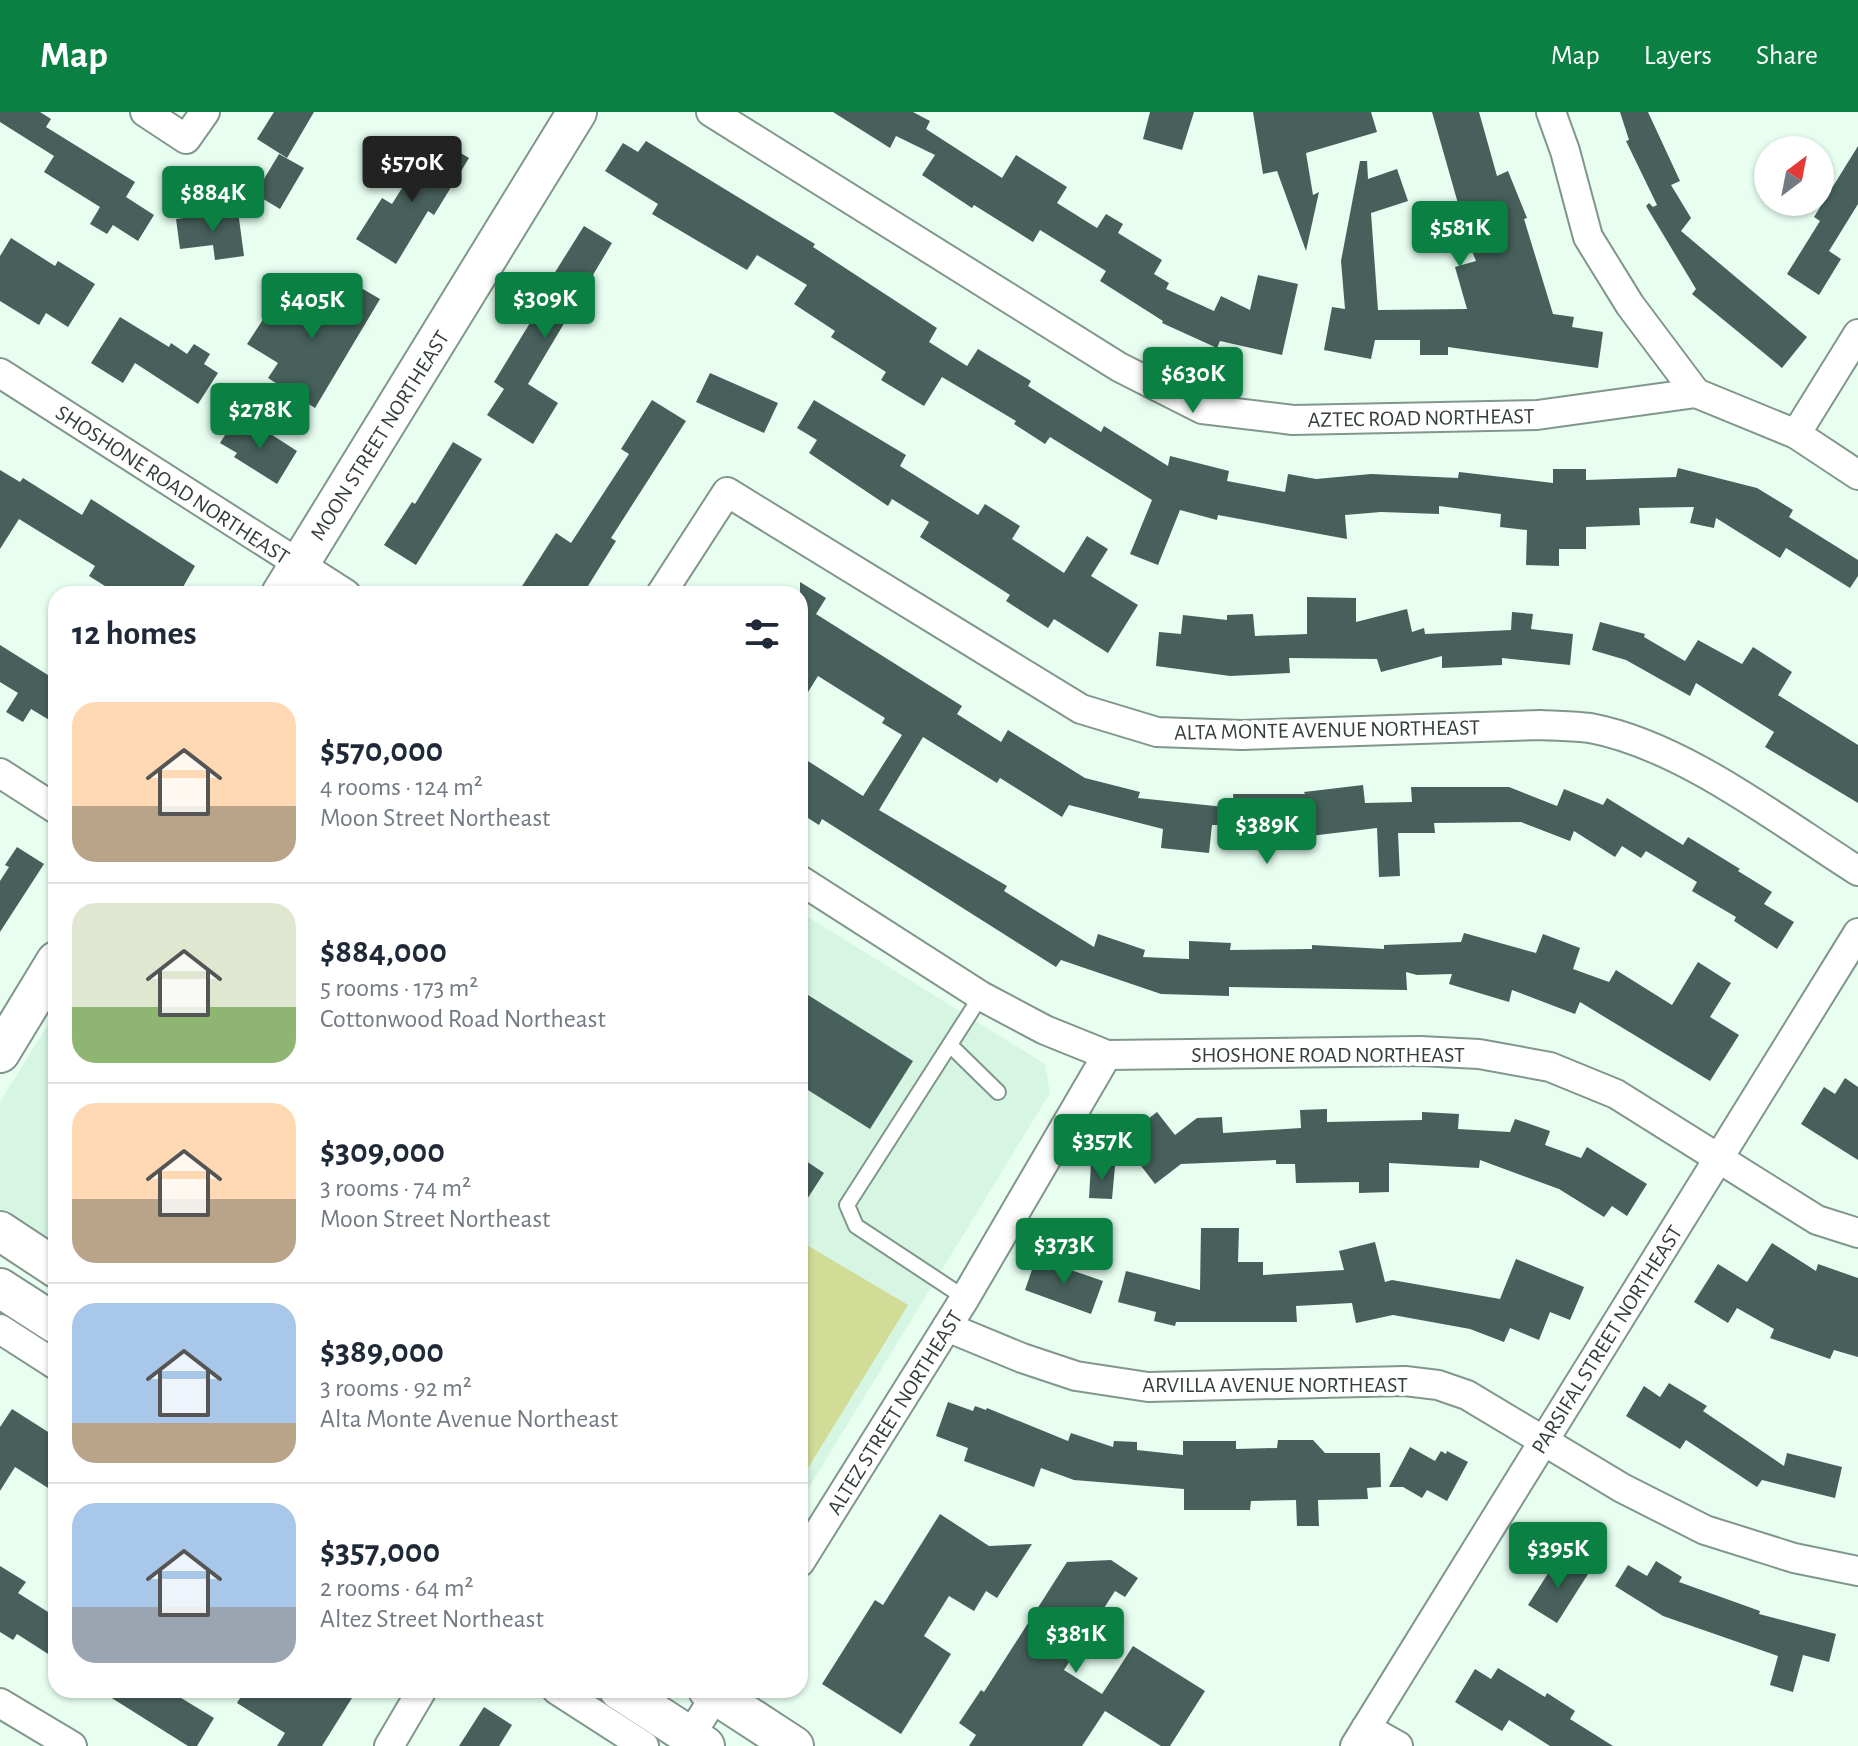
<!DOCTYPE html>
<meta charset="utf-8">
<style>
:root{--surface:#fff;--page:#f2f2f3;--text:#1f2937;--muted:#747a83;--line:#e0e1e3;--accent:#0b8043}
body{margin:0;font-family:"Alegreya Sans",sans-serif;background:var(--page);color:var(--text);height:100vh;display:flex;flex-direction:column;font-size:30px;white-space:nowrap}
*{box-sizing:border-box;margin:0}
p{font-size:26px;color:var(--muted)}
.icon{flex:none;width:44px;height:44px;fill:none;stroke:currentColor;stroke-width:2;stroke-linecap:round;stroke-linejoin:round}
.map{position:relative;flex:1;overflow:hidden}
.drawer{position:absolute;left:48px;top:474px;width:760px;height:1112px;display:flex;flex-direction:column;background:var(--surface);border-radius:24px;box-shadow:0 2px 6px #0004}
.drawer>*{flex:none}
.needle{width:52px;rotate:32deg}
.fabs{position:absolute;left:1754px;top:24px;display:grid;gap:16px}
.fabs a{display:grid;place-items:center;width:80px;height:80px;border-radius:50%;background:var(--surface);box-shadow:0 2px 6px #0004;font-size:40px}
.price{position:absolute;translate:-50% -68px;padding:0 18px;border-radius:8px;background:var(--accent);color:#fff;font-size:26px;line-height:52px;filter:drop-shadow(0 2px 4px #0008)}
.price::after{content:'';position:absolute;left:50%;top:48px;width:24px;height:18px;margin-left:-12px;background:inherit;clip-path:polygon(0 0,100% 0,50% 100%)}
.price.active{background:#222;color:#fff}
ul{padding:0;list-style:none}
li{display:flex;align-items:center;gap:24px;height:200px;padding:0 24px}
li+li{border-top:2px solid var(--line)}
li span{display:grid;place-items:center;flex:none;width:224px;height:160px;border-radius:24px;color:#555}
li>.icon{margin-inline-start:auto}
span .icon{width:96px;height:96px;fill:#fffc;stroke-width:1}
li b{font-size:34px}
h2{display:flex;justify-content:space-between;align-items:center;height:96px;padding:0 24px;font-size:34px}
header{display:flex;align-items:center;gap:48px;box-sizing:border-box;height:112px;padding:0 40px;background:var(--accent);color:#fff}
header strong{font-size:38px}
nav{display:flex;gap:44px;margin-inline-start:auto;font-size:28px}
.map>svg:first-child{display:block}
</style>
<header>
<strong>Map</strong>
<nav><a>Map</a><a>Layers</a><a>Share</a></nav>
</header>
<div class="map">
<svg width="1858" height="1634" viewBox="0 0 1858 1634">
<rect width="100%" height="100%" fill="#e7fef1"/>
<g fill="#d6f5e3">
<polygon points="800,800 1045,952 1050,981 800,1390"/>
<polygon points="56,900 56,1136 0,1100 0,990"/>
</g>
<polygon fill="#d1dc96" points="800,1129 908,1193 800,1369"/>
<g fill="#47605b">
<polygon points="0,0 40,0 51,7 46,15 135,70 126,85 154,103 138,129 113,113 107,122 90,112 100,95 44,60 54,44 0,10"/>
<polygon points="274,0 314,0 287,46 257,27"/>
<polygon points="833,0 913,0 930,9 926,17 1002,66 1016,43 1067,75 1057,91 1097,116 1106,102 1123,112 1118,121 1162,148 1154,162 1169,171 1166,177 1214,199 1221,184 1250,198 1258,163 1298,172 1282,243 1220,229 1217,236 1162,211 1163,209 1100,169 1106,159 1040,118 1033,130 974,93 972,96 922,63 935,43 896,24 890,36"/>
<polygon points="1150,0 1194,0 1182,38 1143,27"/>
<polygon points="1253,0 1371,0 1377,20 1306,41 1313,83 1319,80 1306,139 1277,59 1263,62"/>
<polygon points="1432,0 1479,0 1497,64 1508,59 1527,106 1524,107 1553,202 1574,205 1572,215 1603,220 1598,256 1448,235 1448,243 1420,243 1420,228 1375,228 1371,247 1324,238 1332,195 1345,197 1341,149 1360,49 1367,49 1368,67 1397,57 1408,89 1371,101 1378,198 1467,197 1455,155 1476,149 1455,97 1459,95"/>
<polygon points="1620,0 1648,0 1680,69 1671,73 1691,106 1681,119 1807,225 1782,256 1692,182 1696,177 1646,94 1649,91 1653,95 1657,93 1626,29 1629,28"/>
<polygon points="646,29 815,132 813,135 937,216 929,230 967,254 978,237 1031,269 1028,274 1101,320 1104,314 1168,354 1170,344 1229,359 1227,369 1285,380 1288,362 1316,367 1371,362 1458,366 1459,360 1553,371 1553,357 1586,357 1586,368 1676,365 1678,356 1757,376 1793,398 1789,405 1858,448 1858,464 1850,476 1786,436 1780,446 1716,406 1714,416 1690,411 1694,395 1639,396 1640,413 1586,415 1586,437 1559,437 1559,454 1526,453 1527,418 1500,415 1501,402 1439,394 1439,402 1381,400 1345,403 1347,427 1218,403 1217,408 1180,398 1158,453 1130,442 1152,388 1050,325 1045,332 1014,312 1016,309 942,265 924,294 881,268 886,260 831,225 835,219 794,192 807,173 757,143 747,158 652,102 658,92 605,59 623,31 638,40"/>
<polygon points="444,31 469,46 434,103 428,99 396,152 356,127 382,86 392,92 424,41 434,47"/>
<polygon points="1858,34 1858,92 1829,139 1841,147 1819,183 1787,162 1820,109 1814,105"/>
<polygon points="279,42 304,56 280,97 255,82"/>
<polygon points="238,99 244,144 215,148 213,133 180,137 176,107"/>
<polygon points="584,114 612,131 528,272 558,291 533,332 487,303 504,277 494,270 556,168 552,165"/>
<polygon points="11,126 55,154 58,149 95,172 68,215 46,201 39,213 0,189 0,144"/>
<polygon points="356,173 380,187 315,296 268,266 278,251 247,232 266,203 276,210 296,176 338,202"/>
<polygon points="120,205 169,235 171,231 187,242 194,232 210,242 204,252 218,261 198,292 135,251 123,271 91,251"/>
<polygon points="710,261 778,291 764,321 696,290"/>
<polygon points="652,288 686,309 611,426 616,429 583,482 517,482 556,421 571,431 629,342 621,337"/>
<polygon points="814,288 906,343 900,354 978,403 985,392 1020,414 1012,427 1064,461 1087,424 1108,437 1091,464 1138,493 1108,541 1054,507 1048,516 1006,489 1010,483 920,425 929,410 892,387 888,394 809,341 817,328 797,316"/>
<polygon points="252,310 297,339 277,372 234,345 237,341 220,331 232,312 245,320"/>
<polygon points="453,330 482,347 416,453 384,433 412,390 415,392"/>
<polygon points="0,358 20,370 23,366 82,403 91,387 195,454 179,482 100,482 105,474 89,464 95,454 19,407 0,437"/>
<polygon points="800,470 826,486 816,502 962,594 957,602 1001,630 1008,618 1085,666 1140,680 1138,686 1234,696 1233,682 1305,682 1304,680 1363,673 1365,691 1412,690 1411,675 1509,675 1557,694 1564,677 1603,693 1607,686 1683,733 1688,725 1740,757 1738,759 1772,780 1764,792 1794,810 1777,837 1734,809 1736,805 1692,779 1697,770 1646,739 1641,746 1622,734 1615,745 1574,719 1570,729 1521,710 1434,711 1435,721 1398,721 1400,764 1379,765 1377,716 1310,724 1308,713 1212,713 1209,741 1161,736 1163,717 1069,693 1062,705 1000,666 997,671 923,625 879,698 1007,774 1004,779 1094,835 1098,822 1145,838 1143,845 1189,847 1189,829 1231,831 1230,838 1312,837 1312,833 1384,837 1384,833 1461,830 1464,821 1536,841 1543,822 1580,836 1573,857 1609,870 1616,858 1672,893 1698,850 1731,871 1710,905 1739,923 1710,969 1580,890 1575,902 1512,878 1509,890 1449,872 1452,862 1417,863 1406,860 1407,878 1229,875 1229,884 1161,882 1061,848 1056,855 822,707 819,713 800,701 800,644 863,684 902,623 882,611 885,606 818,564 800,593"/>
<polygon points="1307,485 1356,486 1356,510 1407,497 1412,520 1424,516 1425,522 1511,518 1512,500 1533,502 1531,517 1573,522 1570,553 1502,546 1502,553 1442,556 1442,544 1381,560 1377,547 1289,546 1290,561 1230,564 1156,554 1159,520 1181,522 1183,503 1227,508 1227,503 1253,502 1255,524 1307,522"/>
<polygon points="1600,510 1645,522 1644,525 1685,549 1698,528 1742,552 1753,535 1792,560 1778,583 1858,633 1858,691 1765,635 1774,620 1696,571 1690,584 1626,548 1592,538"/>
<polygon points="0,533 56,568 56,612 31,597 23,610 6,600 18,581 0,570"/>
<polygon points="17,735 44,752 0,820 0,769 9,755 5,753"/>
<polygon points="800,878 913,949 870,1017 800,973"/>
<polygon points="1845,966 1858,975 1858,1048 1801,1012 1824,975 1835,982"/>
<polygon points="1327,997 1327,1010 1422,1008 1422,1000 1459,1002 1458,1017 1510,1020 1515,1007 1550,1019 1545,1033 1581,1046 1587,1035 1647,1072 1627,1104 1612,1094 1604,1105 1559,1077 1480,1048 1479,1056 1389,1051 1389,1080 1359,1081 1359,1070 1296,1071 1295,1052 1276,1052 1276,1048 1181,1052 1155,1072 1121,1028 1157,1000 1175,1023 1197,1006 1222,1005 1223,1021 1301,1016 1300,998"/>
<polygon points="800,1045 824,1061 800,1098"/>
<polygon points="1091,1052 1115,1054 1112,1087 1089,1086"/>
<polygon points="1201,1116 1239,1116 1238,1150 1263,1150 1263,1163 1344,1158 1339,1139 1375,1130 1385,1170 1392,1168 1500,1187 1516,1147 1584,1175 1570,1208 1550,1200 1539,1228 1510,1216 1504,1230 1470,1217 1393,1203 1356,1211 1352,1191 1296,1194 1297,1210 1176,1210 1175,1214 1154,1209 1156,1200 1118,1190 1126,1159 1200,1178"/>
<polygon points="1772,1131 1816,1159 1818,1152 1858,1166 1858,1245 1834,1238 1830,1247 1770,1226 1774,1217 1737,1196 1728,1211 1694,1190 1718,1152 1747,1170"/>
<polygon points="1036,1146 1103,1169 1091,1202 1025,1178"/>
<polygon points="1669,1271 1707,1294 1703,1299 1784,1354 1787,1341 1842,1355 1835,1386 1762,1368 1757,1375 1686,1328 1680,1337 1626,1304 1644,1274 1660,1285"/>
<polygon points="948,1290 973,1299 975,1294 986,1298 987,1296 1068,1329 1071,1321 1113,1335 1114,1329 1137,1330 1137,1338 1183,1343 1183,1329 1236,1329 1236,1337 1277,1336 1278,1328 1313,1328 1325,1341 1380,1341 1381,1375 1367,1376 1368,1387 1318,1388 1319,1414 1297,1414 1296,1388 1251,1389 1250,1398 1184,1398 1184,1377 1074,1368 1041,1356 1034,1375 964,1349 968,1336 936,1324"/>
<polygon points="12,1297 56,1325 56,1381 15,1355 0,1379 0,1315"/>
<polygon points="1410,1335 1435,1349 1441,1339 1446,1342 1447,1339 1468,1350 1447,1389 1427,1378 1422,1386 1403,1375 1389,1375"/>
<polygon points="940,1402 989,1434 1032,1432 997,1486 986,1479 974,1499 949,1484 924,1524 951,1542 901,1622 822,1572 875,1488 883,1493"/>
<polygon points="1559,1444 1588,1462 1557,1511 1528,1493"/>
<polygon points="1111,1448 1138,1466 1125,1485 1115,1479 1064,1558 1102,1582 1133,1534 1205,1579 1170,1634 1161,1634 1105,1599 1082,1634 969,1634 976,1623 959,1611 981,1578 984,1580 1067,1450"/>
<polygon points="1656,1449 1682,1465 1679,1470 1760,1499 1759,1502 1836,1522 1829,1550 1803,1543 1793,1580 1770,1573 1778,1544 1663,1504 1615,1474 1628,1453 1647,1464"/>
<polygon points="0,1454 26,1470 18,1481 56,1505 56,1547 17,1522 13,1528 0,1520"/>
<polygon points="1498,1556 1545,1585 1547,1581 1575,1599 1570,1607 1613,1634 1550,1634 1509,1608 1502,1619 1455,1590 1475,1557 1491,1567"/>
<polygon points="99,1578 168,1578 214,1606 197,1634 188,1634"/>
<polygon points="245,1578 357,1578 322,1634 277,1634 285,1621 237,1591"/>
<polygon points="484,1595 512,1613 499,1634 459,1634"/>
</g>
<g fill="none" stroke-linecap="round" stroke-linejoin="round">
<defs>
<g id="lane">
<polyline points="950,933 998,980"/>
<polyline points="965,1186 856,1114 847,1093 981,884"/>
</g>
<g id="street">
<polyline points="145,0 186,27 205,0"/>
<polyline points="711,0 1119,255 1202,297 1293,308 1537,303 1696,281 1796,322 1858,363"/>
<polyline points="1551,0 1565,39 1588,125 1630,193 1696,281"/>
<polyline points="0,261 346,482"/>
<polyline points="1796,322 1858,222"/>
<path d="M661,482l66,-102 354,217 76,23 85,3 299,-10c16,1 33,1 49,3 92,17 189,93 268,143"/>
<polyline points="0,661 56,697"/>
<polyline points="800,768 981,884 1045,918 1107,943 1420,939 1479,942 1550,955 1616,982 1817,1108 1858,1121"/>
<polyline points="947,1215 1022,1246 1076,1264 1148,1275 1405,1269 1438,1273 1467,1283 1622,1376 1705,1418 1794,1446 1858,1459"/>
<polyline points="0,1217 56,1253"/>
<polyline points="800,1450 965,1186 1107,943"/>
<polyline points="557,1578 644,1634"/>
<polyline points="0,1591 72,1634"/>
<polyline points="1366,1616 1398,1634"/>
<polyline points="690,1624 719,1578"/>
<polyline points="389,1634 422,1578"/>
<polyline points="1355,1634 1858,821"/>
</g>
<g id="secondary">
<polyline points="281,482 577,0"/>
<polyline points="0,941 56,849"/>
<polyline points="0,1119 56,1156"/>
<polyline points="0,1176 56,1212"/>
<polyline points="619,1578 705,1634"/>
<polyline points="708,1578 794,1634"/>
</g>
</defs>
<use href="#lane" stroke="#81978b" stroke-width="18"/>
<use href="#street" stroke="#81978b" stroke-width="32"/>
<use href="#secondary" stroke="#81978b" stroke-width="42"/>
<use href="#lane" stroke="#fff" stroke-width="14"/>
<use href="#street" stroke="#fff" stroke-width="28"/>
<use href="#secondary" stroke="#fff" stroke-width="38"/>
</g>
<g text-anchor="middle" stroke-width="8" stroke-linejoin="round" paint-order="stroke">
<g font-size="22" fill="#353e38" stroke="#fff">
<text transform="translate(1421 305) rotate(-1)" y="8">AZTEC ROAD NORTHEAST</text>
<text transform="translate(379 323) rotate(-58)" y="8">MOON STREET NORTHEAST</text>
<text transform="translate(173 372) rotate(33)" y="8">SHOSHONE ROAD NORTHEAST</text>
<text transform="translate(1327 617) rotate(-1)" y="8">ALTA MONTE AVENUE NORTHEAST</text>
<text x="1328" y="950">SHOSHONE ROAD NORTHEAST</text>
<text transform="translate(1606 1227) rotate(-58)" y="8">PARSIFAL STREET NORTHEAST</text>
<text x="1275" y="1280">ARVILLA AVENUE NORTHEAST</text>
<text transform="translate(894 1300) rotate(-58)" y="8">ALTEZ STREET NORTHEAST</text>
</g>
</g>
</svg>
<div class="fabs">
<a><svg class="needle" viewBox="-14 -14 28 28"><path d="M0-13l5 13h-10z" fill="#e53935"/><path d="M0 13l5-13h-10z" fill="#747a83"/></svg></a>
</div>
<b class="price active" style="left:412px;top:92px">$570K</b>
<b class="price" style="left:213px;top:122px">$884K</b>
<b class="price" style="left:1460px;top:157px">$581K</b>
<b class="price" style="left:545px;top:228px">$309K</b>
<b class="price" style="left:312px;top:229px">$405K</b>
<b class="price" style="left:1193px;top:303px">$630K</b>
<b class="price" style="left:260px;top:339px">$278K</b>
<b class="price" style="left:1267px;top:754px">$389K</b>
<b class="price" style="left:1102px;top:1070px">$357K</b>
<b class="price" style="left:1064px;top:1174px">$373K</b>
<b class="price" style="left:1558px;top:1478px">$395K</b>
<b class="price" style="left:1076px;top:1563px">$381K</b>
<section class="drawer">
<h2>12 homes<svg class="icon" aria-label="filters" viewBox="0 0 24 24"><path d="M4 7h16M4 17h16"/><circle cx="9" cy="7" r="2"/><circle cx="15" cy="17" r="2"/></svg></h2>
<ul>
<li><span style="background:linear-gradient(#ffd9b3 65%,#b9a48a 0)"><svg class="icon" aria-label="home" viewBox="0 0 24 24"><path d="M3 11l9-7 9 7M6 9v11h12V9"/></svg></span><div><b>$570,000</b><p>4 rooms · 124 m²</p><p>Moon Street Northeast</p></div></li>
<li><span style="background:linear-gradient(#dfe7d0 65%,#8fb573 0)"><svg class="icon" aria-label="home" viewBox="0 0 24 24"><path d="M3 11l9-7 9 7M6 9v11h12V9"/></svg></span><div><b>$884,000</b><p>5 rooms · 173 m²</p><p>Cottonwood Road Northeast</p></div></li>
<li><span style="background:linear-gradient(#ffd9b3 60%,#b9a48a 0)"><svg class="icon" aria-label="home" viewBox="0 0 24 24"><path d="M3 11l9-7 9 7M6 9v11h12V9"/></svg></span><div><b>$309,000</b><p>3 rooms · 74 m²</p><p>Moon Street Northeast</p></div></li>
<li><span style="background:linear-gradient(#a9c7e8 75%,#b9a48a 0)"><svg class="icon" aria-label="home" viewBox="0 0 24 24"><path d="M3 11l9-7 9 7M6 9v11h12V9"/></svg></span><div><b>$389,000</b><p>3 rooms · 92 m²</p><p>Alta Monte Avenue Northeast</p></div></li>
<li><span style="background:linear-gradient(#a9c7e8 65%,#9aa5b1 0)"><svg class="icon" aria-label="home" viewBox="0 0 24 24"><path d="M3 11l9-7 9 7M6 9v11h12V9"/></svg></span><div><b>$357,000</b><p>2 rooms · 64 m²</p><p>Altez Street Northeast</p></div></li>
</ul>
</section>
</div>
